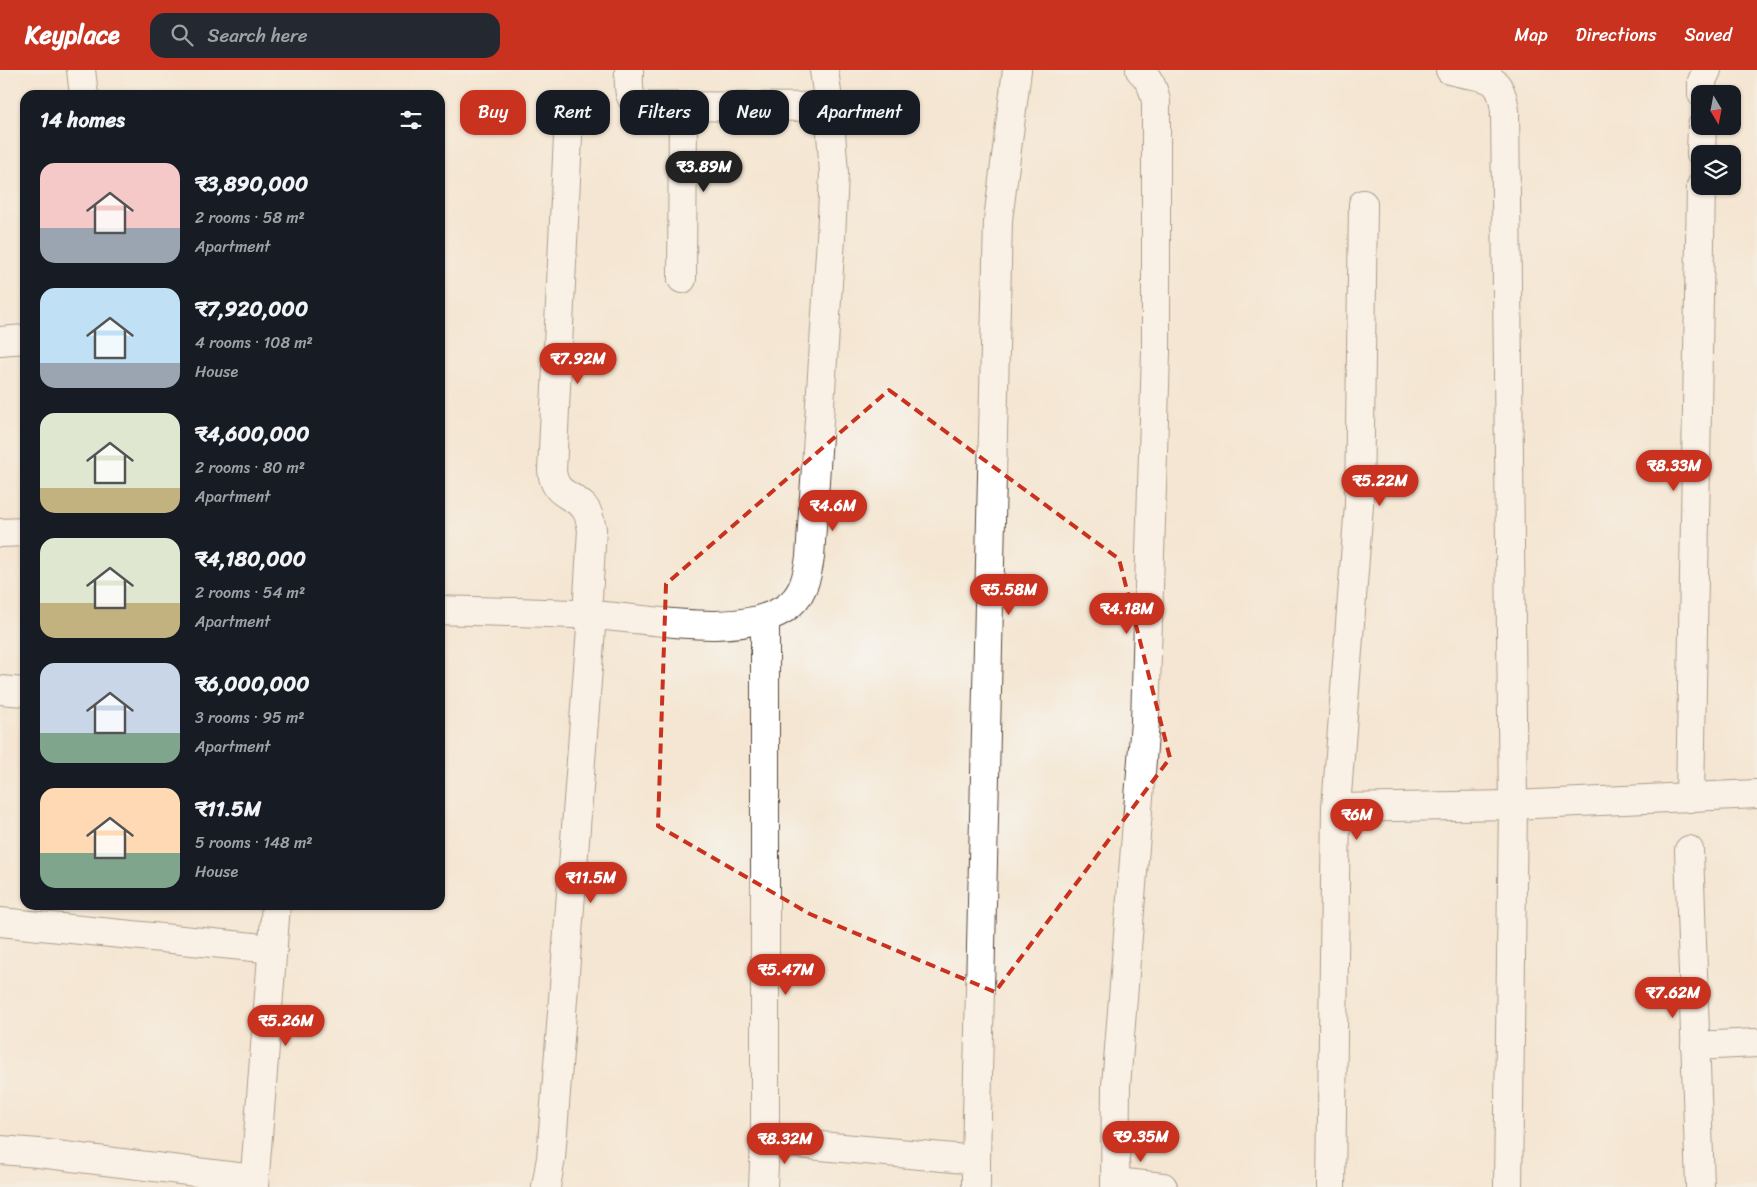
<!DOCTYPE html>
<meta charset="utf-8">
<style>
:root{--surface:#171b24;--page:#242831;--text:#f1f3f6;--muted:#9ea1a6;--accent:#c8321e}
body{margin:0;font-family:Sriracha,sans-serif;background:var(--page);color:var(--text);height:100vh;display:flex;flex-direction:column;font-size:19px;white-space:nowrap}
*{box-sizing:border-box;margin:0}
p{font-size:16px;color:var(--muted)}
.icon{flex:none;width:28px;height:28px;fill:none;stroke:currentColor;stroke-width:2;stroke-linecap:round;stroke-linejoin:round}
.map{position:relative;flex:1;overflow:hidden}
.sheet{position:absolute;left:20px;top:20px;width:425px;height:820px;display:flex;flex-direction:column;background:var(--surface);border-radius:15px;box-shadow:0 1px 4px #0004}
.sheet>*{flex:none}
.top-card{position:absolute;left:460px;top:20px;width:475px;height:45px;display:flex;gap:10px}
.needle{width:32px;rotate:170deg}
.tools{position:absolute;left:1691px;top:15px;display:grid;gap:10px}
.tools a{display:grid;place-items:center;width:50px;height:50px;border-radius:10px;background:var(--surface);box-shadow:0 1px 4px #0004;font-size:25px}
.price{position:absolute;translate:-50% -42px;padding:0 11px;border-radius:18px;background:var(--accent);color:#fff;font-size:16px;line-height:32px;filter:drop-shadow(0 1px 2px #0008)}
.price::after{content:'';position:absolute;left:50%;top:30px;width:15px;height:11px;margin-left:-8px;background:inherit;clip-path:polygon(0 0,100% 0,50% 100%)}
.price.on{background:#222;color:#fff}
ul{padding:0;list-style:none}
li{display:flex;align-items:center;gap:15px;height:125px;padding:0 20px}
li span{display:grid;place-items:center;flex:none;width:140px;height:100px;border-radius:15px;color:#555}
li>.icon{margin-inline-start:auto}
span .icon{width:60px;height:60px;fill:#fffc;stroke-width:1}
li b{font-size:21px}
h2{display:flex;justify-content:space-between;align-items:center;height:60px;padding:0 20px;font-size:21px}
.tag{padding:0 18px;border-radius:15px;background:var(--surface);box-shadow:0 1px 4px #0004;font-size:18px;line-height:45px}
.tag.on{background:var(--accent);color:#fff}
header{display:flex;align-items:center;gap:30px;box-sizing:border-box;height:70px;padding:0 25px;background:var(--accent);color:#fff}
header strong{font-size:24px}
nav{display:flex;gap:28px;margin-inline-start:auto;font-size:18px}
.search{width:350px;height:45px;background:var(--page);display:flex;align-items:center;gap:12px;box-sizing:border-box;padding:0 18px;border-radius:15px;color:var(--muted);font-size:19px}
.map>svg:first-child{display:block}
</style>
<header>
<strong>Keyplace</strong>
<div class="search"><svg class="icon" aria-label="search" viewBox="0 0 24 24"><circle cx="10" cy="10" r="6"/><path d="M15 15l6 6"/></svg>Search here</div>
<nav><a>Map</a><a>Directions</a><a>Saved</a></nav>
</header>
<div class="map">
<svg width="1757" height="1117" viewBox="0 0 1757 1117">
<rect width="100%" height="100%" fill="#f6f6f2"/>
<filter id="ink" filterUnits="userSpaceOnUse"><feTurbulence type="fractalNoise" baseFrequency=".02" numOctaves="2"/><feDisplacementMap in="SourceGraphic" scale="10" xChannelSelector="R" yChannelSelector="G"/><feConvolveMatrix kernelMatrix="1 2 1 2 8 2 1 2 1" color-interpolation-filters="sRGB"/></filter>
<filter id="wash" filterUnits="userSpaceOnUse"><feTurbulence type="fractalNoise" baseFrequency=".0096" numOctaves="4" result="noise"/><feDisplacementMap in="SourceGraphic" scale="20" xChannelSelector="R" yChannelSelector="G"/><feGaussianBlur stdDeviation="1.12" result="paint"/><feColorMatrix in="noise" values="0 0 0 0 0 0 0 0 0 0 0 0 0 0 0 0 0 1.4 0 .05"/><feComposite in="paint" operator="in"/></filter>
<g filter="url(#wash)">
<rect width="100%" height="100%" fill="#f4e6d2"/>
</g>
<g filter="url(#ink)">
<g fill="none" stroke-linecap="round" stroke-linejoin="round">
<defs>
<g id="minor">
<polyline points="81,0 84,25"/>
<path d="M629,0c0,14 -3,31 13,36l187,1"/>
<path d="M1450,0c34,10 50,0 55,41l8,694 -5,382"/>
<polyline points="1702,24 1702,11 1707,0"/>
<path d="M568,67l-16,334c3,24 16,21 31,35 6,6 7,15 9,23l-5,86"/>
<polyline points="1701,84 1702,56"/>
<polyline points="682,209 683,37"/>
<polyline points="0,271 25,269"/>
<polyline points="0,463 25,462"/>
<path d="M440,540c51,2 102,2 152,5 55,3 145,24 192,-6 19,-12 23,-31 26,-52l21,-319 3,-65 -5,-66 -5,-37"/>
<polyline points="765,548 765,1071 976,1090 976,1117"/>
<polyline points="0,620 25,622"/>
<polyline points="1690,728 1701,116"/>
<polyline points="1336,738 1359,435 1363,134"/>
<polyline points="1689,780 1700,1117"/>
<polyline points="0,852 273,879"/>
<polyline points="1695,976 1757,973"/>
<polyline points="0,1080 39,1083 254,1109"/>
<polyline points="976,1090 998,150 1017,0"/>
<polyline points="1115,1112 1163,1117"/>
<polyline points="254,1117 276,835"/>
<polyline points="546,1117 551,1088 592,545"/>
<polyline points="763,1117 765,1071"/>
<path d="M1115,1117l1,-101 29,-364 11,-370v-250c-2,-13 -6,-22 -16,-32"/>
<polyline points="1331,1117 1336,738 1513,735 1757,724"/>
</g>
</defs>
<use href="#minor" stroke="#574639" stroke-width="30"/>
<use href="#minor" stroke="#fff" stroke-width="28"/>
</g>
</g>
<path d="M0 0H1757V1117H0ZM889,320l230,169 51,199 -175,234 -185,-78 -152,-88 8,-242z" fill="#f4e6d2" fill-opacity=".55" fill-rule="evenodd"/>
<path fill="none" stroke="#c8321e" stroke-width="4" stroke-dasharray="10 6" stroke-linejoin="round" d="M889,320l230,169 51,199 -175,234 -185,-78 -152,-88 8,-242z"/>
</svg>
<div class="tools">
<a><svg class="needle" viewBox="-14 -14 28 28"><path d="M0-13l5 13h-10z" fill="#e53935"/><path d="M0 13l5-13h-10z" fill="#9ea1a6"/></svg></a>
<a><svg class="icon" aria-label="layers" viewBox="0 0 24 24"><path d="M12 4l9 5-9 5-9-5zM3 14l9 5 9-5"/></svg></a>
</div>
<b class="price on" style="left:704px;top:123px">₹3.89M</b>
<b class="price" style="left:578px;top:315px">₹7.92M</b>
<b class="price" style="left:1674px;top:422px">₹8.33M</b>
<b class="price" style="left:1380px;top:437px">₹5.22M</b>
<b class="price" style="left:833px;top:462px">₹4.6M</b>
<b class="price" style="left:1009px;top:546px">₹5.58M</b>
<b class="price" style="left:1127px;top:565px">₹4.18M</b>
<b class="price" style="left:1357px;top:771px">₹6M</b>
<b class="price" style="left:591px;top:834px">₹11.5M</b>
<b class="price" style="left:786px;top:926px">₹5.47M</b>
<b class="price" style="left:1673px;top:949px">₹7.62M</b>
<b class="price" style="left:286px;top:977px">₹5.26M</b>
<b class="price" style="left:1141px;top:1093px">₹9.35M</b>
<b class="price" style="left:785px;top:1095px">₹8.32M</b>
<div class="top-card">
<a class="tag on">Buy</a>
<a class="tag">Rent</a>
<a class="tag">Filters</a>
<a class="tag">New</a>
<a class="tag">Apartment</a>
</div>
<section class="sheet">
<h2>14 homes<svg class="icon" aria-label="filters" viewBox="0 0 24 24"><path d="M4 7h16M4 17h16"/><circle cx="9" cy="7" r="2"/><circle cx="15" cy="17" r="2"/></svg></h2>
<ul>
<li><span style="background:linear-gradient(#f6c9c9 65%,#9aa5b1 0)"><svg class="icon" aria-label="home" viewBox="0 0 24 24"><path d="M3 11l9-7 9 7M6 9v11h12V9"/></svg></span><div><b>₹3,890,000</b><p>2 rooms · 58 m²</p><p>Apartment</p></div></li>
<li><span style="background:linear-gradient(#bfe0f5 75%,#9aa5b1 0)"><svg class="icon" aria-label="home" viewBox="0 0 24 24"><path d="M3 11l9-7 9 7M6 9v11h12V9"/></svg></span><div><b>₹7,920,000</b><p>4 rooms · 108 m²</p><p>House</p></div></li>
<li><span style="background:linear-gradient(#dfe7d0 75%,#c2b280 0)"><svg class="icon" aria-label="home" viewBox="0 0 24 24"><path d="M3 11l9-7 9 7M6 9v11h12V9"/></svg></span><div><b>₹4,600,000</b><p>2 rooms · 80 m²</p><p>Apartment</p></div></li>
<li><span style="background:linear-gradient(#dfe7d0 65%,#c2b280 0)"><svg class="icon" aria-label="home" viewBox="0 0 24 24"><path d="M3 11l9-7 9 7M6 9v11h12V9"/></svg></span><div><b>₹4,180,000</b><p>2 rooms · 54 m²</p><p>Apartment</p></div></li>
<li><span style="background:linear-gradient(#c9d6e8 70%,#7fa58c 0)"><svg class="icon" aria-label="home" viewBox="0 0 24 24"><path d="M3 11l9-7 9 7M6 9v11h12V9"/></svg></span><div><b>₹6,000,000</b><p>3 rooms · 95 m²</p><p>Apartment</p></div></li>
<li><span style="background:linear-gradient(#ffd9b3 65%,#7fa58c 0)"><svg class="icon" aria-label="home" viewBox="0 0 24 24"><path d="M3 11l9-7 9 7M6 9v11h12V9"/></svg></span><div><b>₹11.5M</b><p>5 rooms · 148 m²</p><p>House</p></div></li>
</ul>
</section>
</div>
